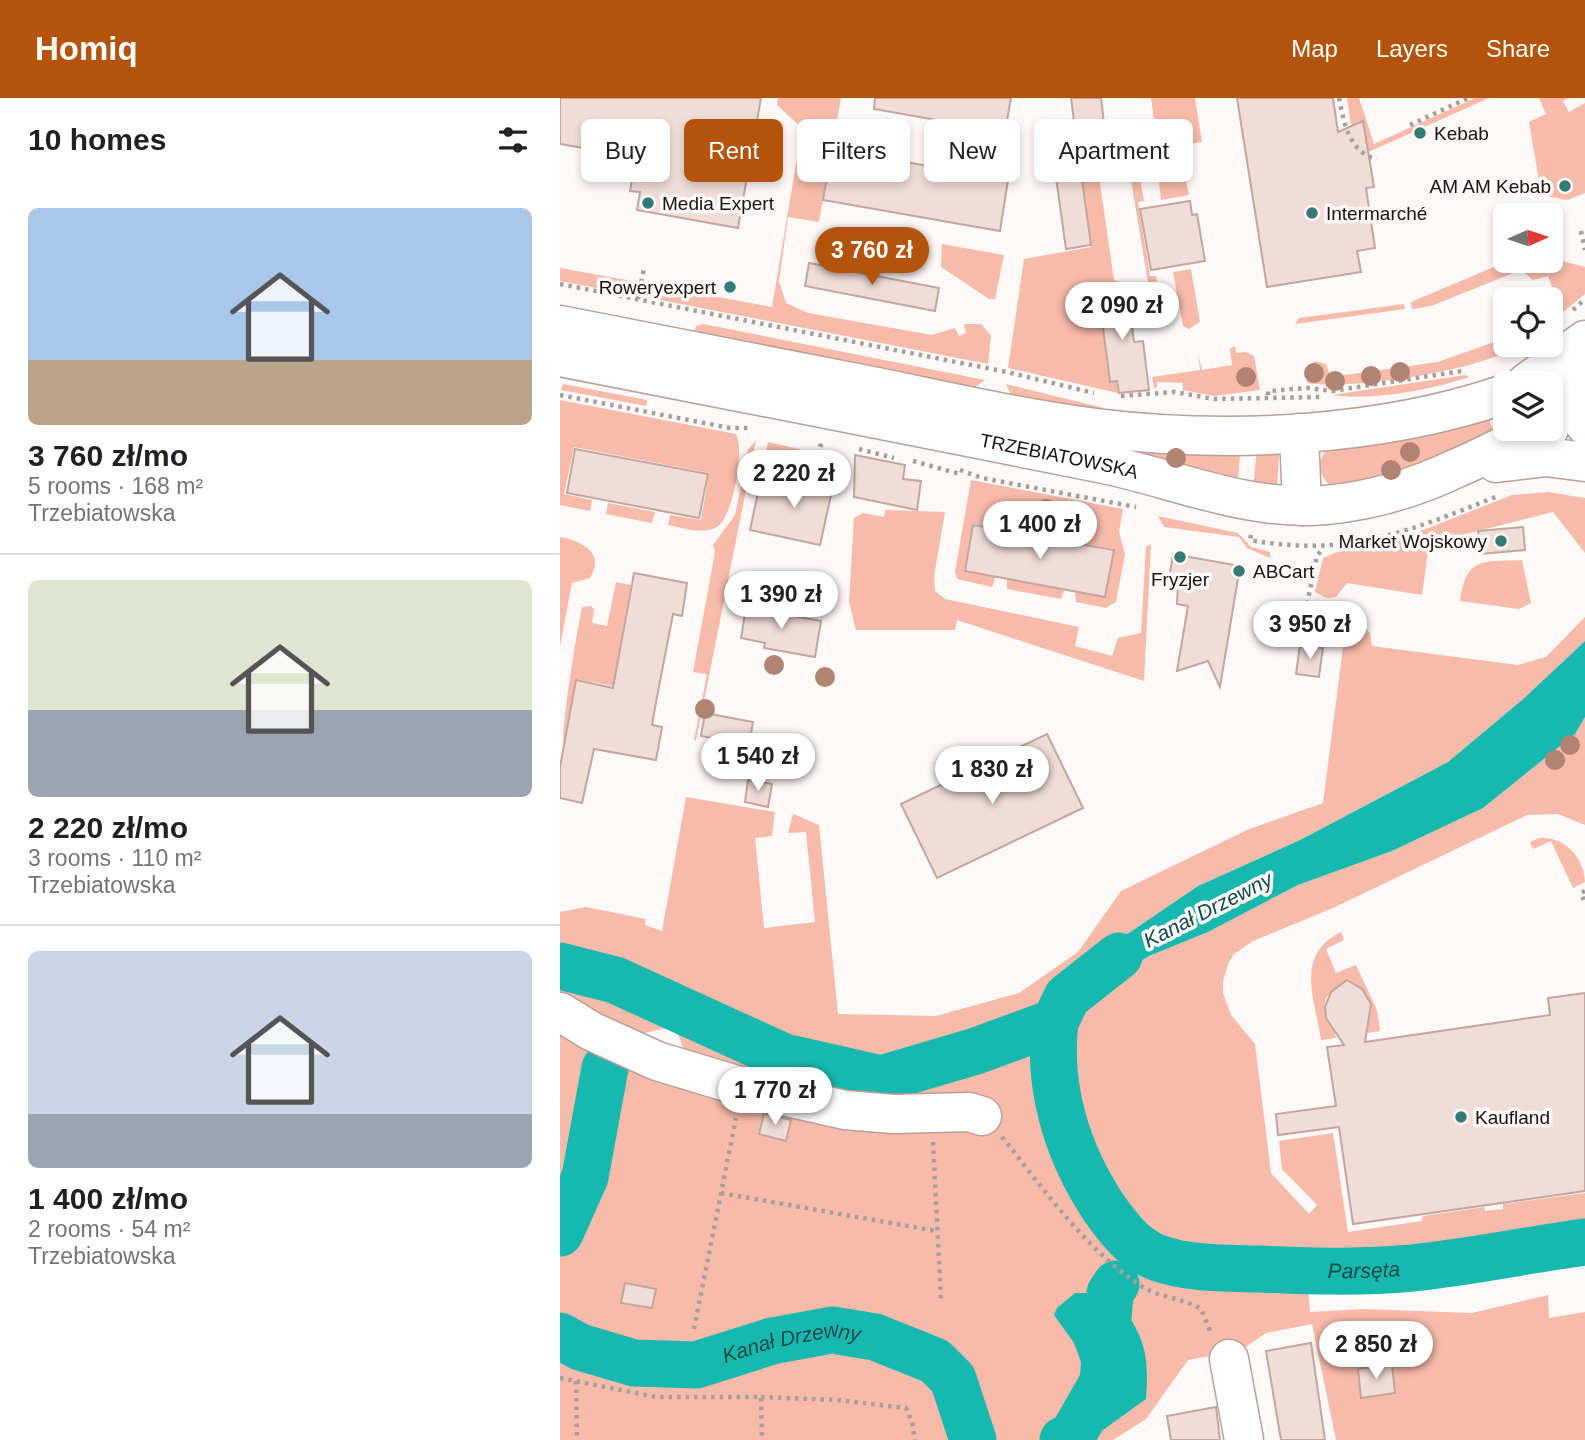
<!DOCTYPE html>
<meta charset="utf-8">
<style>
:root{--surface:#fff;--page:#f6f6f6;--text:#202124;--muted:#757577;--line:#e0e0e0;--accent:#b45309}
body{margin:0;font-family:Helvetica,sans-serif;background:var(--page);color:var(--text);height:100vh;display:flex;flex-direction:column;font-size:26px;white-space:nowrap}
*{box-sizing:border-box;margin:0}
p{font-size:23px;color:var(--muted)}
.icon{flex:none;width:38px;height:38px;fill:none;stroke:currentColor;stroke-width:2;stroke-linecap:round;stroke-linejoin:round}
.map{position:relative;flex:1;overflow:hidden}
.sheet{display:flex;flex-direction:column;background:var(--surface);width:560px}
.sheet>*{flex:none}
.top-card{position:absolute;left:21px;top:21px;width:665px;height:63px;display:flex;gap:14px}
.needle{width:46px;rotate:87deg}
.controls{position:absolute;left:933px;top:105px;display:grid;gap:14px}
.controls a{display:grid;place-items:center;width:70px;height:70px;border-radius:10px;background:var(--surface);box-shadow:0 4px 10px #0003;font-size:35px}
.price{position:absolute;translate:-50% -60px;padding:0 16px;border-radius:24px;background:#fff;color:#222;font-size:23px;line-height:46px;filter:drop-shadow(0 2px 4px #0008)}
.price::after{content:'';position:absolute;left:50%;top:42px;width:21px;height:16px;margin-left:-10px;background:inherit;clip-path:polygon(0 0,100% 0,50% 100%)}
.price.on{background:var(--accent);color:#fff}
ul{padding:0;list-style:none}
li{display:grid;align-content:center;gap:14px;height:371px;padding:0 28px}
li+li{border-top:2px solid var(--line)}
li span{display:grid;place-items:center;height:217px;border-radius:10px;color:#555}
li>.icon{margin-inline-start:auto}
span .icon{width:126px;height:126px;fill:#fffc;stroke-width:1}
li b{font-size:30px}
h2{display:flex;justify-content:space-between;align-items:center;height:84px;padding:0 28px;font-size:30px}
.chip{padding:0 24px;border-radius:10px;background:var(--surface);box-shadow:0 4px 10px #0003;font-size:24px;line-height:63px}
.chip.on{background:var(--accent);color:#fff}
header{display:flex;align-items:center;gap:42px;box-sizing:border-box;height:98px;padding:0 35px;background:var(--accent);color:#fff}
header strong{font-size:33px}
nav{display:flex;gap:38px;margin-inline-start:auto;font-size:24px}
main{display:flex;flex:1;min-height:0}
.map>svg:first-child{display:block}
</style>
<header>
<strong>Homiq</strong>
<nav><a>Map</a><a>Layers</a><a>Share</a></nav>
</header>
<main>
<section class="sheet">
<h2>10 homes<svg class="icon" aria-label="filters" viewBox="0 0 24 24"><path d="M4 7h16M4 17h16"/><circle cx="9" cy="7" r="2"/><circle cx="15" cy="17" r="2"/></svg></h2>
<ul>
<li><span style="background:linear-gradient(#a9c7e8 70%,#b9a48a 0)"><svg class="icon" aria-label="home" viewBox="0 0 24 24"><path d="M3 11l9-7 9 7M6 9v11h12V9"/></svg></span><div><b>3 760 zł/mo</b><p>5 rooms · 168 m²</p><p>Trzebiatowska</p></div></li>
<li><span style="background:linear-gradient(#dfe7d0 60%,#9aa5b1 0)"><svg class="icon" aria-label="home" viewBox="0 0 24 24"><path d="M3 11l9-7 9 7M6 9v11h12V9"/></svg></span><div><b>2 220 zł/mo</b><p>3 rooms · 110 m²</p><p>Trzebiatowska</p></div></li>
<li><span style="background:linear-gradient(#c9d6e8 75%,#9aa5b1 0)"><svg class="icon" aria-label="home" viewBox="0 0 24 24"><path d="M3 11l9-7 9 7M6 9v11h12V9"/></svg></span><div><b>1 400 zł/mo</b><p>2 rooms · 54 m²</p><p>Trzebiatowska</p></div></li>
</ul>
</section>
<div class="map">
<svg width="1025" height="1342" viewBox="0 0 1025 1342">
<rect width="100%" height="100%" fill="#fef8f6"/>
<g fill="#f8bba9">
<polygon points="218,0 281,0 259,124 228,119 219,183 226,205 248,215 372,237 395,230 399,238 406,235 404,226 421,226 431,238 428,266 85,199 84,185 212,209 242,30 217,7"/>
<polygon points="591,0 635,0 642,44 623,47 618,28 573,34 575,52 567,54 563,31 566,28 594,23"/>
<polygon points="787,0 799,0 814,46 915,0 929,0 804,56 791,26"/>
<polygon points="979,0 1009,0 1003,3 1009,14 1025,5 1025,95 1007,102 986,98 980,89 969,24 986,16"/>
<polygon points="535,51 554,182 567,186 538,192 549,283 557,283 558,295 448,270 464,161 531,149 519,53"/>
<polygon points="624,72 629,97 601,102 598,76"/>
<polygon points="577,78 580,81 584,103 578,104 590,178 596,178 602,211 597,216 593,214 571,82"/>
<polygon points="382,146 444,157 435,201 429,201 381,169"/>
<polygon points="991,160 1025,169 1025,196 991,224 991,203 996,200 988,178 973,182 961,172 871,208 852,211 851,204 948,163 990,163"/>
<polygon points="0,170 78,184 77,194 72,197 0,183"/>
<polygon points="631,171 640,224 629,231 623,228 613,174"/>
<polygon points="844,206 845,211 735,226 739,220"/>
<polygon points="143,226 425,282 414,290 133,239 136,228"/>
<path d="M945,240v7h14c-37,26 -168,45 -212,38v-15l8,-7 11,3 5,13 107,-15z"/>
<polygon points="675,248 676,255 686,254 694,258 700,292 654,298 623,292 623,285 597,284 597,290 594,290 592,279 640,272 638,255 642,272 672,267 670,251"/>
<polygon points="127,263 681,349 677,388"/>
<path d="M905,277l4,2c-38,13 -97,24 -137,18z"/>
<polygon points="3,286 87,302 86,308 1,292"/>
<polygon points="446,286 544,310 525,314 451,297"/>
<path d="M0,302l176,34c9,16 -3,83 -19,93 -15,8 -33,1 -49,-2l2,-10 31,5 8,-47 -135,-26 -10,47 28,6 -2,11 -30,-6z"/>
<path d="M927,317l10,25 -69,27 -96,20c-14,-10 -16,-28 -3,-40z"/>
<polygon points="196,342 136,643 134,642 147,576 133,574 155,454 153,447 175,417 188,352"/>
<polygon points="208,344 252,354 246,395 200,385"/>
<polygon points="697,349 719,356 717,390 693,391"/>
<polygon points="411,382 563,411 559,434 565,456 556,504 546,510 516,504 515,494 546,499 554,451 414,426 404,473 436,479 432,489 397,481 395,474"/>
<polygon points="988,394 1025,400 1025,455 993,414 890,440 870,438 862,497 787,485 776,499 766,500 755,494 763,460 785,451 848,438 952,397"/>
<polygon points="48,405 95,414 92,425 46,416"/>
<polygon points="325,412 385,414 374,479 375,493 385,501 519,529 515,548 552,558 558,540 581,535 586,449 591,446 584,583 397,522 395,532 296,532 289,504 294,420 303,415 324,419"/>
<polygon points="598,418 678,435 691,449 710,454 710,460 687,450 679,439 604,429"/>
<path d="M0,439c21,4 46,15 30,41l-18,5 -12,63z"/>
<path d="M962,462l9,43 -12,6 -59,-8c6,-45 23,-39 62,-41z"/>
<polygon points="447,481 504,492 501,501 447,491"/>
<path d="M56,484l15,3 -18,101 -37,-7 -12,64 8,2 -8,4c-4,-18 13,-117 18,-142l9,-1 3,3 -2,14 15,3z"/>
<path d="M1025,519v24l-63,59 -74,62 -148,78 -102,46 -81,55 -58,47 -15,18 -1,43 11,86 18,45 46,61 28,21 72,26 90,-1 2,25 54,-3 108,4 76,-18 1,23 36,-6v128h-249l-24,-116 -46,9 -25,17 -53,10 -42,59 -33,21h-553v-417l9,3 20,16 34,19 126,41 118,27 116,-3 9,-10 -19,-17 -80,7 -48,-2 -161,-45c-3,-51 -32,-21 -58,-24 -25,-3 -47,-25 -66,-40v-83l26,-5 60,12 -1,6 17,6 24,-134 89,15 -3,24 -17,2 9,90 51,-6 -9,-90 -18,1 5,-19 26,11 19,189 98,2 83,-23 59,-41 43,-61 126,-61 76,-27 23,-179 15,1 9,8 2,13 146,19 28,-8z"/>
<polygon points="1025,619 1025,727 998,716 967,717 773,810 693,843 674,856 669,864 663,883 663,895 671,917 695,946 711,1075 749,1116 757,1107 722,1071 719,1043 773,1035 788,1134 862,1123 863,1118 924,1109 925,1113 943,1111 943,1106 1025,1095 1025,1126 834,1152 745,1155 675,1150 621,1154 592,1147 566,1123 526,1057 506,974 521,907 548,884 589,858 648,834 738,787 832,753 923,710 1015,636"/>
<path d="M979,740c25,-2 45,19 46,44l-12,6 -22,-47 -18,8 -3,-7z"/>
<path d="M781,834l3,8 -18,9 10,24 20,-8 21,45 3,21 -39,6 27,-17c5,-12 3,-21 -6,-31l-21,-3c-32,16 -7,31 -5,52l-15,2c-6,-41 -27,-85 20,-108z"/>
</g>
<g fill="#16b8af">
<polygon points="1025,543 1025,619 1015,636 923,710 832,753 738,787 648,834 589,858 548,884 521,907 498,890 557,843 638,788 740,742 888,664 962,602"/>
<path d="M515,1195h35c33,37 40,58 36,106l-57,41h-13l-11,-13 22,-49 -13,-35 -20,-28 3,-7z"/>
</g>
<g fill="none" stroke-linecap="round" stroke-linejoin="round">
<g stroke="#16b8af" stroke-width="47">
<polyline points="0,868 55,882 224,959 321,981 416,953 495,924 507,899 559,858"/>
<path id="s1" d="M495,924c-8,67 13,132 49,186 14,20 30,41 54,50 31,11 67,10 100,11 50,2 103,4 154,-1 58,-6 115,-18 173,-26"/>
<polyline points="0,1135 25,1079 45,970"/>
<path id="s2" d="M0,1238l20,11 54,16 62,2 76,-24 60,-11 43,7 60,24 18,18 20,61"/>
<polyline points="503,1342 512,1338 543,1284 550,1195 556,1186"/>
</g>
</g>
<g fill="#f1ddd7" stroke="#c1a79f" stroke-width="2">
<polygon points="0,0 201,0 178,130 77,112 80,94 70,93 76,59 0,46"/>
<polygon points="315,0 451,0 445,34 314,11"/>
<polygon points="511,0 541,0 547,49 518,53"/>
<polygon points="677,0 773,0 778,34 803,23 814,89 806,90 815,150 797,153 801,174 707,189"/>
<polygon points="272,51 448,82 440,133 263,102"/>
<polygon points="518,53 531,147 506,151 493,58"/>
<polygon points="630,103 632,117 637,116 645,163 591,172 580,111"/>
<polygon points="249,165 379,190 375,213 245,188"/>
<polygon points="567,188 574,244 583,243 589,292 559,295 557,283 550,284 538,191"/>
<polygon points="15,351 148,376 139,420 7,395"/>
<polygon points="295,357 345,367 343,381 361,383 357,412 294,399"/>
<polygon points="250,373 275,379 260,447 190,432 200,385 246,395"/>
<polygon points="413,427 554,452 545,499 405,473"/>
<polygon points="963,429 965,452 920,456 918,433"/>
<polygon points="613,456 680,468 660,589 648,563 617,573 628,508 617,506 618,483 609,481"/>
<polygon points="74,475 127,485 122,518 113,516 96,604 92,627 102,629 96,662 34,651 22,705 0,700 0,669 16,582 53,590"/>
<polygon points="187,504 212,509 211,514 261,523 255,559 204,550 205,545 181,540"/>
<polygon points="740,547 763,550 759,579 736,576"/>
<polygon points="145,615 193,624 189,647 141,638"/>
<polygon points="487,636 523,710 377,780 341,706"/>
<polygon points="188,682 212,686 208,709 185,704"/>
<polygon points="787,882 802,891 811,906 805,944 990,917 988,900 1025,895 1025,1093 793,1126 779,1029 718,1037 716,1016 776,1008 767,949 784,947 766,920 765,909 771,894"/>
<polygon points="204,1016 231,1022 226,1043 199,1036"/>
<polygon points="65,1185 96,1191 92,1210 61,1205"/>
<polygon points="751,1245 765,1342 721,1342 706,1253"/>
<polygon points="832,1267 835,1295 801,1300 798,1271"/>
<polygon points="656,1309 660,1342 611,1342 607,1318"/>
</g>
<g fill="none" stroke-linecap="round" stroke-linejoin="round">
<defs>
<g id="minor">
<path d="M0,227c106,21 212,41 317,62 73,15 146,32 219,41 132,16 283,9 409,-34"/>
<path d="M1025,248c-17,25 -18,54 0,79"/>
<path id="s3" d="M0,259c180,35 359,70 539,106 75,15 149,49 227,42 44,-4 91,-18 131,-37 31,-13 60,-31 92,-39"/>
<polyline points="966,285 1025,242"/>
<polyline points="739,335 742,408"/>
<polyline points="936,365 986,359 1025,364"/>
<polyline points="0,914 31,933 97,963 183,989 285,1012 334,1016 409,1014 422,1018"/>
<polyline points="669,1261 684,1342"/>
</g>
</defs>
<use href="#minor" stroke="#b9a098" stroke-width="41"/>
<g stroke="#a69f9c" stroke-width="4.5" stroke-dasharray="3.5 5" stroke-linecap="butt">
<path d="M779,0c5,25 10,55 38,61"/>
<polyline points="850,27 908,0"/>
<polyline points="1021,133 1025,152"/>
<polyline points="0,186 447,274 534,295"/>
<polyline points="78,201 84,170"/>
<polyline points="1013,212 1025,201"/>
<polyline points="0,297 170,330 188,330"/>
<polyline points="708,297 708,293 747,290 772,293 902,273"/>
<polyline points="561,298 615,294 654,301 761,299"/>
<polyline points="299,351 334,360"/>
<polyline points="353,363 400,376"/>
<polyline points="400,372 422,380 576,409"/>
<polyline points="255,374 262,341"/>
<path d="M691,437l-1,5c99,18 159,-9 248,-44"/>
<polyline points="747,506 757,458 763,450"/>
<polyline points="1025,793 1021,795 1025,805"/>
<path d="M442,1039c42,52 82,111 139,149 19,12 42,12 60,23l10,24"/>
<polyline points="373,1044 381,1203"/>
<polyline points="161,1095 376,1133"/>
<polyline points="134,1231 176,1020"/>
<polyline points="0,1280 96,1299 201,1299 202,1342"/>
<polyline points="16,1283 17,1342"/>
<polyline points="201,1299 278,1302 346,1310 352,1324 355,1342"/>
</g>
<use href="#minor" stroke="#fff" stroke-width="38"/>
</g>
<g fill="#b28273">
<circle cx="840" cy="274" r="10"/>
<circle cx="754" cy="275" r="10"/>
<circle cx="811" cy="278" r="10"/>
<circle cx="686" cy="279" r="10"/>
<circle cx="775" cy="283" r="10"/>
<circle cx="850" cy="354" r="10"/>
<circle cx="616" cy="360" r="10"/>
<circle cx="831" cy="372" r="10"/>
<circle cx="486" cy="411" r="10"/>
<circle cx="209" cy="492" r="10"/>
<circle cx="239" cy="502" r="10"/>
<circle cx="214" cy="567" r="10"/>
<circle cx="265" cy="579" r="10"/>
<circle cx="145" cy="611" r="10"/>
<circle cx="1010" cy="647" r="10"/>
<circle cx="995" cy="662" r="10"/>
</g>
<g fill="#337b76" stroke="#fef8f6" stroke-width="2.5">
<circle cx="860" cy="35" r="7"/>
<circle cx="1005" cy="88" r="7"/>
<circle cx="88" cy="105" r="7"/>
<circle cx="752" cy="115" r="7"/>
<circle cx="170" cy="189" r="7"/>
<circle cx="941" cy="443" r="7"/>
<circle cx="620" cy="459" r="7"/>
<circle cx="679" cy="473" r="7"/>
<circle cx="901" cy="1019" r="7"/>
</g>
<g text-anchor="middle" stroke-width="7" stroke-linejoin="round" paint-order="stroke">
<g font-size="19" fill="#1b120f" stroke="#fef8f6" text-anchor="start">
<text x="874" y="42">Kebab</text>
<text x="991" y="95" text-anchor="end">AM AM Kebab</text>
<text x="102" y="112">Media Expert</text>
<text x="766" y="122">Intermarché</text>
<text x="156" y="196" text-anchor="end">Roweryexpert</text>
<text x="927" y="450" text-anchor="end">Market Wojskowy</text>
<text x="693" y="480">ABCart</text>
<text x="620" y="488" text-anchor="middle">Fryzjer</text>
<text x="915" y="1026">Kaufland</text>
</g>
<g font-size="19" fill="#1b120f" stroke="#fef8f6">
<text dy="7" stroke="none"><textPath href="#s3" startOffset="509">TRZEBIATOWSKA</textPath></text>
</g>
<g font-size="21" font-style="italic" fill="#0f4c49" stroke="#fef8f6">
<text transform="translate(648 812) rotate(-27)" y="7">Kanał Drzewny</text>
<text dy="7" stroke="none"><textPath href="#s1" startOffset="478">Parsęta</textPath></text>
<text dy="7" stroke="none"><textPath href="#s2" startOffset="240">Kanał Drzewny</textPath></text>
</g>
</g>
</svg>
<div class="controls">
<a><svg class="needle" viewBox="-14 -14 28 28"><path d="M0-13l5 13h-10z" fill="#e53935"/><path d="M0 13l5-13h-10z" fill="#757577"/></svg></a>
<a><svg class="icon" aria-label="locate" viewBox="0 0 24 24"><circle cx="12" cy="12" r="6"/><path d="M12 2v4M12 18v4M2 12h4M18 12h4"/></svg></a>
<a><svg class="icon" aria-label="layers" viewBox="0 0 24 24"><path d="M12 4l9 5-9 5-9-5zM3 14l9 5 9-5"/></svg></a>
</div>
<b class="price on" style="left:312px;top:189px">3 760 zł</b>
<b class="price" style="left:562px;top:244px">2 090 zł</b>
<b class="price" style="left:234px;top:412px">2 220 zł</b>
<b class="price" style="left:480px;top:463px">1 400 zł</b>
<b class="price" style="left:221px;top:533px">1 390 zł</b>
<b class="price" style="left:750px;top:563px">3 950 zł</b>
<b class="price" style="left:198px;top:695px">1 540 zł</b>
<b class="price" style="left:432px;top:708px">1 830 zł</b>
<b class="price" style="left:215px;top:1029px">1 770 zł</b>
<b class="price" style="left:816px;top:1283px">2 850 zł</b>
<div class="top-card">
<a class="chip">Buy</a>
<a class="chip on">Rent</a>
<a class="chip">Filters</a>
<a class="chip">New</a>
<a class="chip">Apartment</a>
</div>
</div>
</main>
